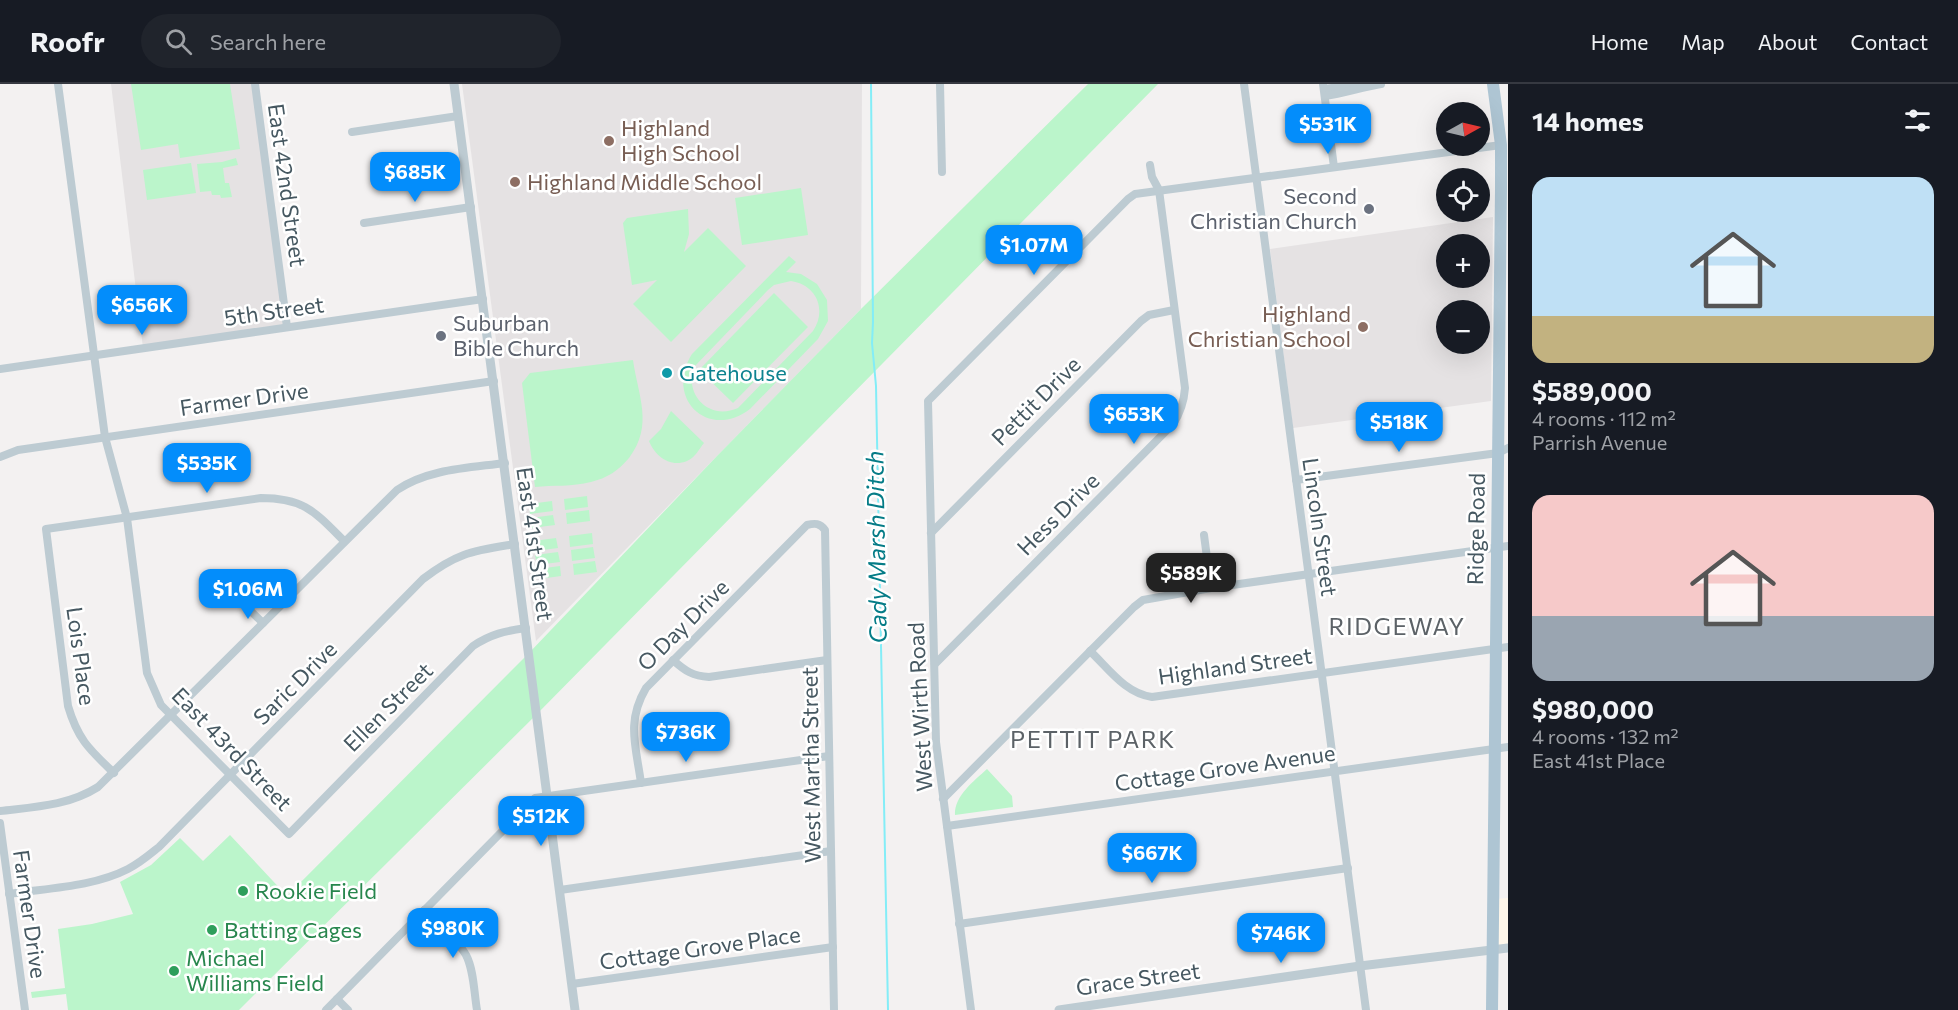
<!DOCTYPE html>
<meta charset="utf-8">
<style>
:root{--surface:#171b24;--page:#20242c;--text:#f1f3f6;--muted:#9ea1a6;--line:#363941;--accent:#038dfb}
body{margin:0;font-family:Commissioner,sans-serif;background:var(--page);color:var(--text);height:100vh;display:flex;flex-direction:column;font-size:22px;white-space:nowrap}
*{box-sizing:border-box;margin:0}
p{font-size:20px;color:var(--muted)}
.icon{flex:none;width:33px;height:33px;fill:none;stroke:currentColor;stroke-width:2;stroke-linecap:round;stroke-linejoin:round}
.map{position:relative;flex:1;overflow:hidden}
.panel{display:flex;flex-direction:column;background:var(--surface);width:450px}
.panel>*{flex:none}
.needle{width:39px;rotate:82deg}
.fabs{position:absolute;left:1436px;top:18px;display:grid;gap:12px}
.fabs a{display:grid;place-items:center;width:54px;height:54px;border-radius:50%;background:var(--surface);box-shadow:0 6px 24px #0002;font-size:30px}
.price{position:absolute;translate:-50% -51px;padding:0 14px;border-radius:12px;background:var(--accent);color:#fff;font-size:20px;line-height:39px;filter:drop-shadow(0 2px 3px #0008)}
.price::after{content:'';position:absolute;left:50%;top:36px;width:18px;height:14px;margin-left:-9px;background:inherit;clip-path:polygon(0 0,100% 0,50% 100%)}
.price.current{background:#222;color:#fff}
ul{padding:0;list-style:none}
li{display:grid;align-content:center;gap:12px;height:318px;padding:0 24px}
li span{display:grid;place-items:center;height:186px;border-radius:18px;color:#555}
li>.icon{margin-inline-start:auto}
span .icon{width:108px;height:108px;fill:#fffc;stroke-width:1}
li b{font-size:26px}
h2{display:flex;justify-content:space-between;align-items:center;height:72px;padding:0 24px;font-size:26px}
header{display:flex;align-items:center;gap:36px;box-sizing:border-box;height:84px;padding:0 30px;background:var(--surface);border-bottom:2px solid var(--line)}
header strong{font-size:28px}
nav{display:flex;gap:33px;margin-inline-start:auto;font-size:21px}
.search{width:420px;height:54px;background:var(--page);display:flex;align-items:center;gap:15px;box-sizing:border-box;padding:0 21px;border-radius:33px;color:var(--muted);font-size:22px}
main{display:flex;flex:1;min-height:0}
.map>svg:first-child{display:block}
</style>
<header>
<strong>Roofr</strong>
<div class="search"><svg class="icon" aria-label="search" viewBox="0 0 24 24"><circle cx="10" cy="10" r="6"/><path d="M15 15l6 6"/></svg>Search here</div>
<nav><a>Home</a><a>Map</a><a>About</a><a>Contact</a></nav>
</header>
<main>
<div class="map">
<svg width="1508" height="926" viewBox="0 0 1508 926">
<rect width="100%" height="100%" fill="#f3f1f1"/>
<polygon fill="#fef6ea" points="1508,814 1508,862 1494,864 1494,815"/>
<g fill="#e5e2e3" fill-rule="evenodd">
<polygon points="111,0 255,0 287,243 143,264"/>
<polygon points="462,0 862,0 861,225 536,557"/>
<path d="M1493,133l-2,184 -198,27 -23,-179zM1446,160h33v34h-33zM1446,226h33v34h-33z"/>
</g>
<g fill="#bbf5cb" fill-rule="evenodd">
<polygon points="131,0 230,0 240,65 180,74 178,60 141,66"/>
<polygon points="1088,0 1158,0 536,631 239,926 68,926 66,910 32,914 31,908 65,904 58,845 92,840 133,830 120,798 151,781 180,754 203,777 230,751 287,812 529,569 717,372 861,225"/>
<polygon points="236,74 238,81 223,84 225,99 229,99 232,113 221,114 220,111 212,111 211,107 200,108 197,80 222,78"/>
<polygon points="191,79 196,109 147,116 143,86"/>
<polygon points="801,104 808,151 742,161 735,114"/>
<polygon points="688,125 689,150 684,168 708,144 746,182 671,258 633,220 657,196 632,201 623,139 627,134"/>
<path d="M789,172l7,6 -10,10 15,2 16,10 10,16 1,21 -10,18 -68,70c-42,32 -86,-11 -58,-55zM791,197c26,4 36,29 22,50l-75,77c-29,13 -54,-13 -44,-41l74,-77 6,-5z"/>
<polygon points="774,209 808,243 733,319 699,286"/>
<path d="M633,276c5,36 21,65 -4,98 -11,13 -22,20 -38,24 -19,5 -38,3 -56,5l-13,-104 8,-10z"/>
<path d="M671,327l33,32c-5,6 -9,15 -17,18 -17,7 -32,-5 -38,-20l12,-12z"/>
<polygon points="587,412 588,423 565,426 564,415"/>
<polygon points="552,417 553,427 530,430 529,420"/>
<polygon points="589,426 590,437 567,440 566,429"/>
<polygon points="553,431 555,441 532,444 530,434"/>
<polygon points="592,449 593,460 570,463 569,452"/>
<polygon points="556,454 558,464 535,467 533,457"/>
<polygon points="593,463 595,474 572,477 571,466"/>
<polygon points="558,468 560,478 537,481 535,471"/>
<polygon points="595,477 597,488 574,491 573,480"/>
<polygon points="560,482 561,492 539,495 537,485"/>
<path d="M987,685l25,27 1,11 -58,8c-1,-19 19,-34 32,-46z"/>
</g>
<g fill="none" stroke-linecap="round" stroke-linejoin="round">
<polyline stroke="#83edf7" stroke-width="2" points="871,0 873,238 872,259 876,302 888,926"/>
<g stroke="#bdcbd2" stroke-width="8">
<path d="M58,0l47,353 22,81 20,155 14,32 128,129 184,-188c18,-12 32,-15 53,-18"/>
<polyline points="255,0 287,243"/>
<polyline points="940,0 942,88"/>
<polyline points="1244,0 1366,926"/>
<polyline points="1323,0 1334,83"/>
<polyline points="1324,5 1354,1 1361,3"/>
<path d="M1325,12c20,-3 37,-9 56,-12"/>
<polyline points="352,48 458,32"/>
<polyline points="364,139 471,123"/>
<polyline points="0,285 483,215"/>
<polyline points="0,373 18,366 494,297"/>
<polyline points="1296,396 1498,369 1508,364"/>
<polyline points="931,449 1141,237 1149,231 1174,226"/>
<polyline points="1204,451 1211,504"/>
<polyline points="230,507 263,539"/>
<path d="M1090,567c19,18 35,42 62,46l356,-50"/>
<path d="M673,576c12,11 20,16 36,17l118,-17"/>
<path d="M935,580l238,-240c8,-12 11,-22 12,-36l-26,-198 -7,-13 -2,-12"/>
<path d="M114,689c-24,-23 -36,-33 -46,-67l-22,-177 215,-31c43,0 54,14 83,43"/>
<path d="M641,699c-5,-37 -15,-61 5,-95l161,-163c8,-2 13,-2 18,5l9,480"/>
<polyline points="943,715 1134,523 1143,516 1211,504 1508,462"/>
<path d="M0,727c34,-4 68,-5 98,-24l299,-297c31,-21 71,-22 108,-27"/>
<polyline points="0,739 25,926"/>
<polyline points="947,742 1508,663"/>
<polyline points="560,806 831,767"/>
<path d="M9,810c39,-6 84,-7 119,-25 12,-6 21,-14 31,-22l264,-268c35,-27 50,-28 92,-35"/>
<path d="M424,826c14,14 32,28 42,45 8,15 8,38 11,55"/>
<polyline points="959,840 1348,784"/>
<polyline points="572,900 833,863"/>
<polyline points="337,915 348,926"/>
<polyline points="326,926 535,714 829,672"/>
<polyline points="971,926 936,658 928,317 1128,115 1135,110 1501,61"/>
</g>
<g stroke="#bdcbd2" stroke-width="9">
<polyline points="454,0 575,926"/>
<polyline points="1059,926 1360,882 1508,864"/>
</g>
<polyline stroke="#aec5d3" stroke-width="12" points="1492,926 1501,105 1501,61 1493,0"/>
</g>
<g fill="#8d6e63" stroke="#fff" stroke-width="2">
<circle cx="609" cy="57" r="6"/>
<circle cx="515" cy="98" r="6"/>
<circle cx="1363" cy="243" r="6"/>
</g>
<g fill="#6b7280" stroke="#fff" stroke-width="2">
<circle cx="1369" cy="125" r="6"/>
<circle cx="441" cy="252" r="6"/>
</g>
<circle fill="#0f9aa8" stroke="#fff" stroke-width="2" cx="667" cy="289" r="6"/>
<g fill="#2e9e5b" stroke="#fff" stroke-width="2">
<circle cx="243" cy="807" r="6"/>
<circle cx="212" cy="846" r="6"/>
<circle cx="174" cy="887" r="6"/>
</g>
<g text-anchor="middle" stroke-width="5" stroke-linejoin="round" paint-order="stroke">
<g font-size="22" fill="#785e54" stroke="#fff" text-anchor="start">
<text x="621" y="52">Highland<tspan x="621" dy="25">High School</tspan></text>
<text x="527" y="106">Highland Middle School</text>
<text x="1351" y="238" text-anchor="end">Highland<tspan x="1351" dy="25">Christian School</tspan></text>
</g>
<g font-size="22" fill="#465861" stroke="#fff">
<text transform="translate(287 101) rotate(82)" y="8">East 42nd Street</text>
<text transform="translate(274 227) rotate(-8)" y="8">5th Street</text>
<text transform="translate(244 315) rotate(-8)" y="8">Farmer Drive</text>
<text transform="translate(1036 317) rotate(-45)" y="8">Pettit Drive</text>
<text transform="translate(1058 430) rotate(-45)" y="8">Hess Drive</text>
<text transform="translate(1320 443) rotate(82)" y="8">Lincoln Street</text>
<text transform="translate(1476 445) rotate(-89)" y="8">Ridge Road</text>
<text transform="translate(535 460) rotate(82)" y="8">East 41st Street</text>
<text transform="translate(683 541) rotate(-45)" y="8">O Day Drive</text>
<text transform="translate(81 572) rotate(82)" y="8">Lois Place</text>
<text transform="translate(1235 582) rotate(-8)" y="8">Highland Street</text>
<text transform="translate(295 599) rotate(-45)" y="8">Saric Drive</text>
<text transform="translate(388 623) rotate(-45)" y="8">Ellen Street</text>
<text transform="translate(920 623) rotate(-93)" y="8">West Wirth Road</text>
<text transform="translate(232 665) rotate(46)" y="8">East 43rd Street</text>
<text transform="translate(811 681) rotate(-91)" y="8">West Martha Street</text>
<text transform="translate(1225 684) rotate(-8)" y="8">Cottage Grove Avenue</text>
<text transform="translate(30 830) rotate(82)" y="8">Farmer Drive</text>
<text transform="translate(700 864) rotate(-8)" y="8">Cottage Grove Place</text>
<text transform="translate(1138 895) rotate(-8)" y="8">Grace Street</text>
</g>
<g font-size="22" fill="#5b616d" stroke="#fff" text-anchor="end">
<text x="1357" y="120">Second<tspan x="1357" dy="25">Christian Church</tspan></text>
<text x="453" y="247" text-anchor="start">Suburban<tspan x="453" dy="25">Bible Church</tspan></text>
</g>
<g font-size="22" fill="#0d838f" stroke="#fff" text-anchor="start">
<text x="679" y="297">Gatehouse</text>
</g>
<g font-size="22" fill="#27864d" stroke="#fff" text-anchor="start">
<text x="255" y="815">Rookie Field</text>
<text x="224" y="854">Batting Cages</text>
<text x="186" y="882">Michael<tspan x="186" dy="25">Williams Field</tspan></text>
</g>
<g font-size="24" font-style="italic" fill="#057c87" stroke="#fff">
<text transform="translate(877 463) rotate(-91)" y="8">Cady Marsh Ditch</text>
</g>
<g font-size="24" letter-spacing="1.5" fill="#5c6267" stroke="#fff">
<text x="1397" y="551">RIDGEWAY</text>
<text x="1093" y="664">PETTIT PARK</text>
</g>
</g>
</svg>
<div class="fabs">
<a><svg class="needle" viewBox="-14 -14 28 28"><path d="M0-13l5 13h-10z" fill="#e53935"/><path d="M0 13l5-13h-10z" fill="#9ea1a6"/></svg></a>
<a><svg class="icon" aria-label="locate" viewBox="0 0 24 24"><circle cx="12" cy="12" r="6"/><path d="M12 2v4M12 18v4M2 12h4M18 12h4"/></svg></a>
<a>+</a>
<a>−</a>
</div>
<b class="price" style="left:1328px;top:71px">$531K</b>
<b class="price" style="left:415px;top:119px">$685K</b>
<b class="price" style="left:1034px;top:192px">$1.07M</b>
<b class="price" style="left:142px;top:252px">$656K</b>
<b class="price" style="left:1134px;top:361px">$653K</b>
<b class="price" style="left:1399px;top:369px">$518K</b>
<b class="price" style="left:207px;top:410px">$535K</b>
<b class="price current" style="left:1191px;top:520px">$589K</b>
<b class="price" style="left:248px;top:536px">$1.06M</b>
<b class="price" style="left:686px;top:679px">$736K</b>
<b class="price" style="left:541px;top:763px">$512K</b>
<b class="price" style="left:1152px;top:800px">$667K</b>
<b class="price" style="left:453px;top:875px">$980K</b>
<b class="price" style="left:1281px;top:880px">$746K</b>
</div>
<section class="panel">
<h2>14 homes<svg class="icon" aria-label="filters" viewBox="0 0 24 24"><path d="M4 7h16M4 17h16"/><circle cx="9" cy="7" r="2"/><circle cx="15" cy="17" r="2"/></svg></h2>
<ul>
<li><span style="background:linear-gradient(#bfe0f5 75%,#c2b280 0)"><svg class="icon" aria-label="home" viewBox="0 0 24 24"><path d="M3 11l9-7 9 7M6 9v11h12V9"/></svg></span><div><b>$589,000</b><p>4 rooms · 112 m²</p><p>Parrish Avenue</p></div></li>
<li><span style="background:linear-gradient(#f6c9c9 65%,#9aa5b1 0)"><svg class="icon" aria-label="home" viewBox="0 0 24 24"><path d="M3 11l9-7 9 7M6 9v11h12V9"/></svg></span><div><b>$980,000</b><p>4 rooms · 132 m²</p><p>East 41st Place</p></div></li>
</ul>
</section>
</main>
